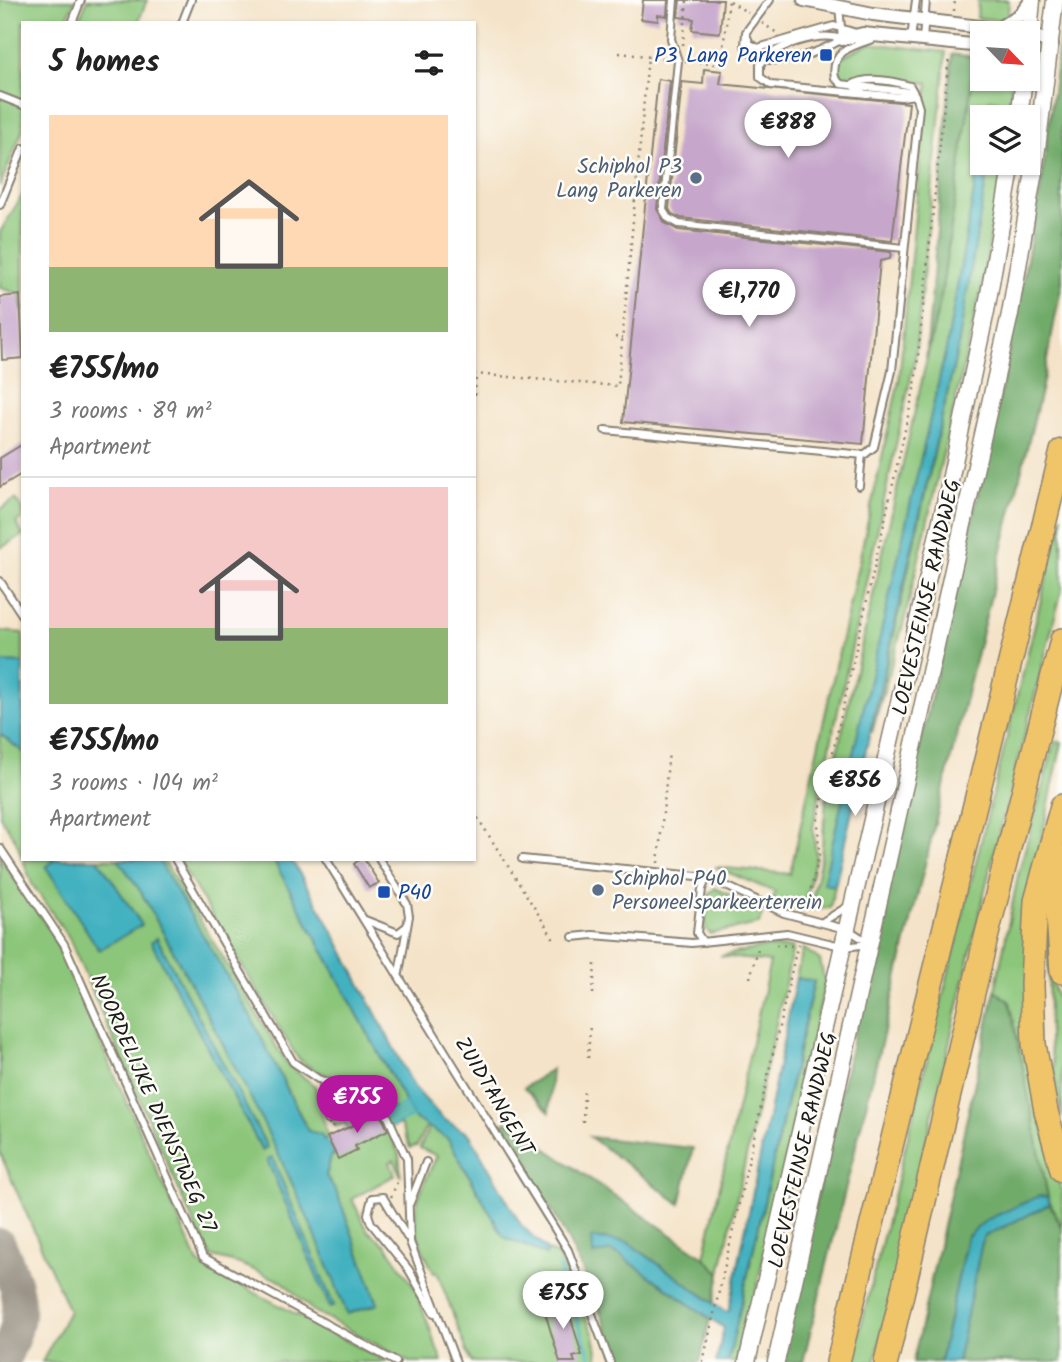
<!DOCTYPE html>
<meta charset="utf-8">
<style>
:root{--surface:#fff;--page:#f6f6f6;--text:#222;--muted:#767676;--line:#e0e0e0;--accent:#b5179e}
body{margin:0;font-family:Kalam,sans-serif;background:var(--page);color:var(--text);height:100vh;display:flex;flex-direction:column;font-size:26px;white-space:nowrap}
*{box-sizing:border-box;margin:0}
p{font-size:23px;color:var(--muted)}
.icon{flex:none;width:38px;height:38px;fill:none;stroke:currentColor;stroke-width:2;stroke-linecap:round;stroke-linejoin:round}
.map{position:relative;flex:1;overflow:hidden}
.drawer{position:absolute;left:21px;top:21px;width:455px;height:840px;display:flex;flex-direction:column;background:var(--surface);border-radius:0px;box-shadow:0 2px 5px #0004}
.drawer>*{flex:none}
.needle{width:46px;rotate:115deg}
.tools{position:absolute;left:970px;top:21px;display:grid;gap:14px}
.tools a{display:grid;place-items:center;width:70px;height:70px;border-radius:0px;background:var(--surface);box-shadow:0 2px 5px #0004;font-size:35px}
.price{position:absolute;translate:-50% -60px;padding:0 16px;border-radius:24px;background:#fff;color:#222;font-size:23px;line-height:46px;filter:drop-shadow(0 2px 4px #0008)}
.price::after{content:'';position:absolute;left:50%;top:42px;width:21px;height:16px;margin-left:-10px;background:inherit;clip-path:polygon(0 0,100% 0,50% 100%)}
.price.on{background:var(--accent);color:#fff}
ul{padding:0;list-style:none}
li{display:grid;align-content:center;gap:14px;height:371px;padding:0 28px}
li+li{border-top:2px solid var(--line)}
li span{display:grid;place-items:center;height:217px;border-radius:0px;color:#555}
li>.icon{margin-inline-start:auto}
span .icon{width:126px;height:126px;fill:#fffc;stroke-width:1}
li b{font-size:30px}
h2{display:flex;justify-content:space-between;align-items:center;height:84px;padding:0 28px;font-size:30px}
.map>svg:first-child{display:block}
</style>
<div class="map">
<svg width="1062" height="1362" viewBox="0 0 1062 1362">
<rect width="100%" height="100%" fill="#fdfcf7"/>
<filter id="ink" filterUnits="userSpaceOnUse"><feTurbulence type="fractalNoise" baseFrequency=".0143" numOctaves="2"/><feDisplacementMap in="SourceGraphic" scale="14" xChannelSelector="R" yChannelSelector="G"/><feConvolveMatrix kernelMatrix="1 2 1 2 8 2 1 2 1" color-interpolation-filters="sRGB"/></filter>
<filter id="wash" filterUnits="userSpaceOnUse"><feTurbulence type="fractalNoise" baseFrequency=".00686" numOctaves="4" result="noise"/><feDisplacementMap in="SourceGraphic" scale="28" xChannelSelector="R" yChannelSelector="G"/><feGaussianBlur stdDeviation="1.57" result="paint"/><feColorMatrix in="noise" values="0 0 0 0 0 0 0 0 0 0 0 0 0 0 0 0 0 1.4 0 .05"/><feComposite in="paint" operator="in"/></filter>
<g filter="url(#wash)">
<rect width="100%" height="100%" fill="#f4e3c8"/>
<g fill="#8cc67a" stroke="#54714b" stroke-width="2">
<polygon points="0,0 75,0 65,23 23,23 23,129 0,186"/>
<polygon points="87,0 147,0 138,23 78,23"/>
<polygon points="978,0 1009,0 1008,15 999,20 977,18"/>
<polygon points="869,43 946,52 915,358 818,802 813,827 816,856 803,911 772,900 775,892 715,867 790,874 899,380 928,83 860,76 851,80 842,79 837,71 842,57"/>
<polygon points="976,57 982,57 982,79 1012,79 1009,117 997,117 999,101 990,99 987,117 982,117 982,145 947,345 824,883 835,886 830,908 810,909 821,857 826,802 941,296"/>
<polygon points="989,163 1003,163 982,286 906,614 872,733 958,346"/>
<polygon points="23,194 23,312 19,294 0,288 0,232"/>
<polygon points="16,499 23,510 23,518 16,522 23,535 0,548 0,510"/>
<polygon points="1062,515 1062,589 987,881 875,1362 852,1362"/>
<polygon points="0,631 23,633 23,663 0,662"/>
<path d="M0,734l23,18v107h95l23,33c75,138 151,274 206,422l31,-10 -41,-111 -11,-17 5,-20 26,-6 -12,-27 -9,3 -11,-17v-12l7,-5c17,3 37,7 48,22l14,-7 -3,1c-22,-31 -68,-24 -94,-51l-119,-198h95l130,239 45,41 56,98 53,17 37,81 5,27h-128l-34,-90 -3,1c-28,-54 -23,-64 3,-117l-17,-8 8,-19 -3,-1 -8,18 -7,2 -10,-24 -12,5 11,25 2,22 -7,-16 -4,2 5,13 -43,24 16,32 18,14 29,43 27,74h-33l-97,-52 -29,-28 -43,-18 -28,-7 -11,-17 -133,-304 -36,-52 -16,-43 -16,-25z"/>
<polygon points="1055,741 1062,742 1034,875 1038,1112 1062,1191 1062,1228 1048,1197 1010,1002 995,991 1019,871"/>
<polygon points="0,858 51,931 198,1263 388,1362 42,1362 69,1311 0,1153"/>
<polygon points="157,859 163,859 288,1065 315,1086 328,1138 324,1140 308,1131 286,1086"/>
<polygon points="715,888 758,909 762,915 759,924 710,934 705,928 709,894"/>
<polygon points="1048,927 1053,984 1062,1013 1062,1119 1049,1041"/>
<polygon points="765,947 793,948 720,1273 704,1257 770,962 720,956"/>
<polygon points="803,948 820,960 825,983 740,1362 728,1362 814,982 796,978"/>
</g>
<g fill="#71ab6a" stroke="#466443" stroke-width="2">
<polygon points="1062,20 1062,283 1041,391 803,1362 779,1362 1002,388 1041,187"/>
<polygon points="952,54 976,57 941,296 926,359"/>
<polygon points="995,991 1010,1002 1048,1197 967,1236 940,1362 913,1362"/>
<polygon points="552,1069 549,1112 524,1088"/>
<path d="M506,1121l198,136 16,16 -6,30 -87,-61 -16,9 9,4 90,64 -10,43h-83c-24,-86 -68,-159 -115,-235z"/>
<polygon points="590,1137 693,1148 680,1204"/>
<polygon points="1050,1204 1062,1228 1062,1362 957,1362 983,1237"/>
</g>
<g fill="#43b1c0" stroke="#30666e" stroke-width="2">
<polygon points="982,145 982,163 989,163 958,346 835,886 823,884 947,345"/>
<polygon points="0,662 23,663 23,752 0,734"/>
<polygon points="56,859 98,859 142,925 99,950 46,867"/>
<path d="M118,859h40l92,156 58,116 13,3 3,6 4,-2 7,16 -4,2 -5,20 11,17 41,111 -31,10c-55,-147 -131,-284 -206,-422z"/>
<polygon points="273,859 291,859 327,920 414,1087 442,1118 470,1135 521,1225 547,1250 546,1255 504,1237 448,1139 414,1118"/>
<polygon points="157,938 267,1147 262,1150 151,942"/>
<polygon points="796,978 814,981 728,1362 716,1362 724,1328 620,1255 611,1251 593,1255 592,1238 627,1242 725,1311 729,1311"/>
<polygon points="272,1157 334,1306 330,1308 267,1160"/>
<polygon points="1039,1196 1048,1197 1050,1204 983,1237 957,1362 940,1362 967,1237 986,1220"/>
</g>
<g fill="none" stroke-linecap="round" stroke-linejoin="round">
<g stroke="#43b1c0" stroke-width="3.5">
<polyline points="378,1117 406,1104"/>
<polyline points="380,1121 408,1108"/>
<polyline points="382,1125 410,1112"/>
<polyline points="384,1129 413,1116"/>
<polyline points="559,1268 592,1362"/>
</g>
<path stroke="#888072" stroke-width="33" d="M0,1245c21,48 28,69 2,117"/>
</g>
<g id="blocks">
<g fill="#c6a6cb">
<polygon points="643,0 668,0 667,16 658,15 658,21 641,19"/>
<polygon points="680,0 723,0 720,33 692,30 694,19 678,17"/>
<polygon points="704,69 722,71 720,84 909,103 892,241 681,218 672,214 669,209 682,82 703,84"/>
<polygon points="658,79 670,81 657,209 665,223 678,230 891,252 890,259 880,261 863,444 623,422"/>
<polygon points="20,295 23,358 2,360 0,297"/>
<polygon points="23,444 23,473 0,487 0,458"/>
<polygon points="360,859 364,859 379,883 369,888 354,864"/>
<polygon points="380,1113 388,1130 355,1146 357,1150 338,1159 327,1137"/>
<polygon points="565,1299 582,1355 573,1357 575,1362 560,1362 543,1306"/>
</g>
</g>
</g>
<g filter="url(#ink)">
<use href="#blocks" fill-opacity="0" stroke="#888072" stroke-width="2"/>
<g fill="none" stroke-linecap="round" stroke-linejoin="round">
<defs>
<g id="service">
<polyline points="674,0 671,39 678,61 663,210 668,218 679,224 904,248"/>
<path d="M770,0l-24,32 -1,14c18,29 75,7 97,-7"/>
<polyline points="839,6 842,39"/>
<polyline points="72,23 81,0"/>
<polyline points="182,23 191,0"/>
<polyline points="746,34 750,44 758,48 834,26 859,34"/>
<path d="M842,39c-23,-8 -68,6 -82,26v12l11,8 130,12 14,-2 -5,-9c-17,-5 -43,-11 -58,-1l13,9"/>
<polyline points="911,39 916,0"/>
<polyline points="923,40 926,0"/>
<polyline points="0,96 23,105"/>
<polyline points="0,205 23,148"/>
<path d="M605,430l259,25 10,-8 18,-76 27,-263 -4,-13 -5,-3 -69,-8 -6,-6c-5,-27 17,-32 38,-39"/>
<polyline points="859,486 862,454"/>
<polyline points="0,581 23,616"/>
<polyline points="0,848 64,944 203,1257 396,1362"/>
<polyline points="175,859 293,1062 318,1079 368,1096 384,1108 407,1159 410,1242 456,1362"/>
<polyline points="326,859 568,1250 610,1362"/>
<polyline points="379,859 407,904 409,916 399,973"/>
<polyline points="522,859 707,877 784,913 849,930 869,943"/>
<polyline points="365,920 398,933 407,926"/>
<polyline points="824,921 850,905"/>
<polyline points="573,937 593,935 692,943 787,933 845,947 868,944"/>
<polyline points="703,942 697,933 702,889 707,877"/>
<polyline points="324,1082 321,1102 328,1120"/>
<polyline points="410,1203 426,1162"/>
<polyline points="407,1237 383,1197 372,1198 368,1214 371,1223 409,1270 434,1313"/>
</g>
<g id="minor">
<polyline points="804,0 873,14 1030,33 1052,45"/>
<polyline points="999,28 1021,14 1032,0"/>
<polyline points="842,39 863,34 982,46"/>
</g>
<g id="tertiary">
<polyline points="1027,55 1032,0"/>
<polyline points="1019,117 1024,79"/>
<polyline points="747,1362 948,490 986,311 1012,163"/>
<polyline points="776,1362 1010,314 1035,165 1055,0"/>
</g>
<g id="motorway">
<polyline points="1062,806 1036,901 1032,984 1034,1044 1046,1111 1062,1170"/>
<polyline points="1062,857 1057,901 1062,972"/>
<polyline points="838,1362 1062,451"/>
<polyline points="886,1362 985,942 1062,640"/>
</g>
</defs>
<use href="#service" stroke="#888072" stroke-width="10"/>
<use href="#minor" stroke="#888072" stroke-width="16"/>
<use href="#tertiary" stroke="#888072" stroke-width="19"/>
<use href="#motorway" stroke="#888072" stroke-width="26"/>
<g stroke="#888072" stroke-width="2.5" stroke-dasharray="2 5" stroke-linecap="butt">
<polyline points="730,1 748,13"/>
<polyline points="954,11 955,0"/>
<polyline points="762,23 777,33"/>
<polyline points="683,45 687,0"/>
<polyline points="619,53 668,59"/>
<polyline points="685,61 721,65 729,0"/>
<polyline points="615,337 623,338"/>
<polyline points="474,374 618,386 648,56"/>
<polyline points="475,395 476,374"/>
<polyline points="474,812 554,939"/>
<polyline points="658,863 669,752"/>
<polyline points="806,910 819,856 818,819 915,385 949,56"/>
<polyline points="776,945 797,946"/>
<polyline points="750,978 759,945"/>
<polyline points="593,994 595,964"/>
<polyline points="588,1058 590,1025"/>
<polyline points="583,1122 584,1092"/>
<polyline points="332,1126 337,1133"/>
<polyline points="391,1197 398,1180"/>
<polyline points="703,1362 798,943"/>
</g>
<use href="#service" stroke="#fff" stroke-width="6"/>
<use href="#minor" stroke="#fff" stroke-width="12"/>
<use href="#tertiary" stroke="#fff" stroke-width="16"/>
<use href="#motorway" stroke="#f0c469" stroke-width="23"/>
</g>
</g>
<g fill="#1a4fb4" stroke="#fdfcf7" stroke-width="2.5">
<rect x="819" y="48" width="14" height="14" rx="3.5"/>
<rect x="377" y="885" width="14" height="14" rx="3.5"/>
</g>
<g fill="#5c6f8a" stroke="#fdfcf7" stroke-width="2.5">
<circle cx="696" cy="178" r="7"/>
<circle cx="598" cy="890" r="7"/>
</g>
<g text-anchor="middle" stroke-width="5" stroke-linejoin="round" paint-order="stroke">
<g font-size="21" fill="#164399" stroke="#fdfcf7" text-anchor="end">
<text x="812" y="62">P3 Lang Parkeren</text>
<text x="398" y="899" text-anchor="start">P40</text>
</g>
<g font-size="21" fill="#4e5e75" stroke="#fdfcf7" text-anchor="end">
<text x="682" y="173">Schiphol P3<tspan x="682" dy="24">Lang Parkeren</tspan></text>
<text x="612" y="885" text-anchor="start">Schiphol P40<tspan x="612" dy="24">Personeelsparkeerterrein</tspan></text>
</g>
<g font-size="21" fill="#1c1c1c" stroke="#fdfcf7">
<text transform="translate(926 597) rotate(-77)" y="7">LOEVESTEINSE RANDWEG</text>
<text transform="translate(495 1096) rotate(59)" y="7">ZUIDTANGENT</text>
<text transform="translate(154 1103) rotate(66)" y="7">NOORDELIJKE DIENSTWEG 27</text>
<text transform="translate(802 1150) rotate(-77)" y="7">LOEVESTEINSE RANDWEG</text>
</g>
</g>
</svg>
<div class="tools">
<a><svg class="needle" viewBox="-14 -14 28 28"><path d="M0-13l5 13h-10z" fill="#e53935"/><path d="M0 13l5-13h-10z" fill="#767676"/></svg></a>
<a><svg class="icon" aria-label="layers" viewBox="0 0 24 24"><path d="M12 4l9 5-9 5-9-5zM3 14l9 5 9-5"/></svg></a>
</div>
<b class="price" style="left:788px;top:160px">€888</b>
<b class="price" style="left:749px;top:329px">€1,770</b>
<b class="price" style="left:855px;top:818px">€856</b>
<b class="price on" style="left:357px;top:1135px">€755</b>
<b class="price" style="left:563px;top:1331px">€755</b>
<section class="drawer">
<h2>5 homes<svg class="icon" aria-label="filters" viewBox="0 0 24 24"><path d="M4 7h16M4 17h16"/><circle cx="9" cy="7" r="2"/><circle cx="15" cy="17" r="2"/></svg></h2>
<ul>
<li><span style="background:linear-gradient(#ffd9b3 70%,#8fb573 0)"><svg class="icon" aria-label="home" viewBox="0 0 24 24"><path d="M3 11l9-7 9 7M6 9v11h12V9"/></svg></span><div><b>€755/mo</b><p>3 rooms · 89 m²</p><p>Apartment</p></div></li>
<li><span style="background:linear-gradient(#f6c9c9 65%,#8fb573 0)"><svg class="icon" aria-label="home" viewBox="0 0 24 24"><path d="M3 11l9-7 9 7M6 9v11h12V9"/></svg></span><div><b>€755/mo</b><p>3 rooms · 104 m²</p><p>Apartment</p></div></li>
</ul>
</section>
</div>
